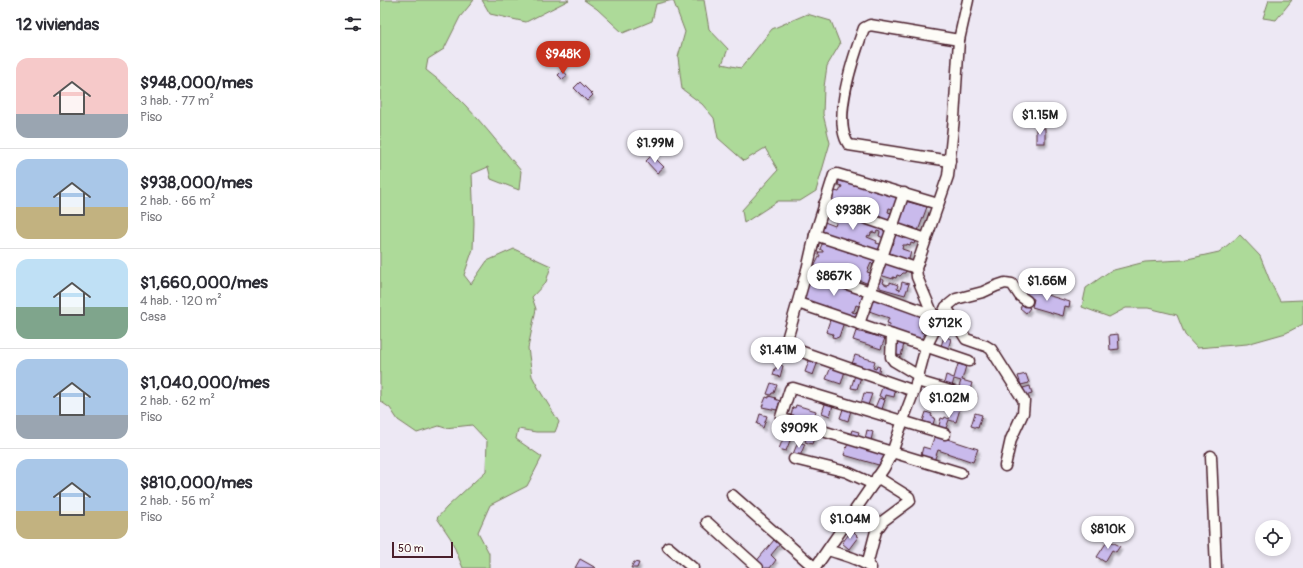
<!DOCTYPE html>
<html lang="es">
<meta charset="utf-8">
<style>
:root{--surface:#fff;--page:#f7f7f7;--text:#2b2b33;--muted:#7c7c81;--line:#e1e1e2;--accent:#c8321e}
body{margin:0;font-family:Pangolin,sans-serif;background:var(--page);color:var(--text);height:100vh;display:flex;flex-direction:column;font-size:15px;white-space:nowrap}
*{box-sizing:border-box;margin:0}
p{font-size:13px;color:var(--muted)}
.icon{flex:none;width:22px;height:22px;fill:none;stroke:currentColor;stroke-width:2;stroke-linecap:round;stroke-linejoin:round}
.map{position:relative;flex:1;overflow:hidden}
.panel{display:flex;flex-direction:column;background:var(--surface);width:380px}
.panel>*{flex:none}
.buttons{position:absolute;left:875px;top:520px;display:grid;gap:8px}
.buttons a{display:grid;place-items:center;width:36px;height:36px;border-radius:50%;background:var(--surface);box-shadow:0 2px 6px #0003;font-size:20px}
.scale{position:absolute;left:12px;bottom:10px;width:61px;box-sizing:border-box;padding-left:4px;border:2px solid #4a1f2b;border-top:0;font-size:11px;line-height:14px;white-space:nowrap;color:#4a1f2b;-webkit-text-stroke:3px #fdfcf7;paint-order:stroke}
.price{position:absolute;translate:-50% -34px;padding:0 9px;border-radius:14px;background:#fff;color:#222;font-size:13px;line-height:26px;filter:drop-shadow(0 1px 2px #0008)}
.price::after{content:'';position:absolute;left:50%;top:24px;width:12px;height:9px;margin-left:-6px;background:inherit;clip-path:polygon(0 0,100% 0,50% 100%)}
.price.current{background:var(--accent);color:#fff}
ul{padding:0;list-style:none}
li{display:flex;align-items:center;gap:12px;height:100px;padding:0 16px}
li+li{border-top:1px solid var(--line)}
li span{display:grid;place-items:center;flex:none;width:112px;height:80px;border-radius:12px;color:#555}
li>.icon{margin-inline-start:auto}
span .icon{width:48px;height:48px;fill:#fffc;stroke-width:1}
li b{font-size:17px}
h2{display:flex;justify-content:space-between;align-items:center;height:48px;padding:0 16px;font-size:17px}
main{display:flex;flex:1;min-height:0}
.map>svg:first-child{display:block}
</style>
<main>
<section class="panel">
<h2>12 viviendas<svg class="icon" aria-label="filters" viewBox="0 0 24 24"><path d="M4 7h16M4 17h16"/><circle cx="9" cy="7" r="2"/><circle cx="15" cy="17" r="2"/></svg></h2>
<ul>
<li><span style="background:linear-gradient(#f6c9c9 70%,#9aa5b1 0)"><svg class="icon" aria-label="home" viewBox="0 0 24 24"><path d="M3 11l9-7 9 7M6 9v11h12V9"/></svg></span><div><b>$948,000/mes</b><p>3 hab. · 77 m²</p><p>Piso</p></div></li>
<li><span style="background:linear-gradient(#a9c7e8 60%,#c2b280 0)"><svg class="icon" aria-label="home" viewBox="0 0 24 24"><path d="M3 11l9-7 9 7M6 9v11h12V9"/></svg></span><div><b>$938,000/mes</b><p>2 hab. · 66 m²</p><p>Piso</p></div></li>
<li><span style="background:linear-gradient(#bfe0f5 60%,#7fa58c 0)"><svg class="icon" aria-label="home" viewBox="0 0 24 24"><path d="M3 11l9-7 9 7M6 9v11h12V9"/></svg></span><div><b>$1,660,000/mes</b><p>4 hab. · 120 m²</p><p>Casa</p></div></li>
<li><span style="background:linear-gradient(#a9c7e8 70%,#9aa5b1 0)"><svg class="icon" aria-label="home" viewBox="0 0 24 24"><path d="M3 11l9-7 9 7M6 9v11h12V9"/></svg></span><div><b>$1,040,000/mes</b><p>2 hab. · 62 m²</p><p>Piso</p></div></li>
<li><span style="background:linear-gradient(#a9c7e8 65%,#c2b280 0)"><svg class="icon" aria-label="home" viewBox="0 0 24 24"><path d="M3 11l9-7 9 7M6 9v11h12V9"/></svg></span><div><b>$810,000/mes</b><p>2 hab. · 56 m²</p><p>Piso</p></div></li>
</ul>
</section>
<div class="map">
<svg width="923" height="568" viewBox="0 0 923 568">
<defs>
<filter id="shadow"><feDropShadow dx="2" dy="3.5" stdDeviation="1" flood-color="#0004"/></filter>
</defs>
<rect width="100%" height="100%" fill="#ede8f4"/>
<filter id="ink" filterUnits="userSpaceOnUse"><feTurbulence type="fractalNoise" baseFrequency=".025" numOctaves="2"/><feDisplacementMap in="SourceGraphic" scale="8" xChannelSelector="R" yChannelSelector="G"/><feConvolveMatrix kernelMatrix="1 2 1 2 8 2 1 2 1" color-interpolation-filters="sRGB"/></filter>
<g filter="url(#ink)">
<g fill="#adda99" stroke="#7c7c62">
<path d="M0,0h94l-14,17 -16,32 -16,10 -2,11c38,28 66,66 95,101l-2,19 -28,-11 -3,-12 -16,7 2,49 -1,26 -9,26 7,9 16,-23 27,-12 37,17 -5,16 -14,15 4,12 -8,39 4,28 8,15 19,31 -4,10h-19l-18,-3 -2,10 26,18 -15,29 -37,19 -12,27 11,21v15h-26l-12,-29 -14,-21 10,-11 39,-36 1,-30 -15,-16 -27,3 -6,-2 -22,7 -19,-13 -8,-12 -10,-7z"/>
<polygon points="102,0 189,0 146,22 110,14"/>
<polygon points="204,0 324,0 329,29 348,49 342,64 361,68 392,29 427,14 451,21 460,44 447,66 444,87 443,114 450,143 436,191 420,201 398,201 364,223 362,210 398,170 385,148 364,161 338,138 334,118 322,104 302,89 298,57 305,32 293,0 276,4 272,21 243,33 217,9"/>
<polygon points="889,0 912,0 896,20 883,18"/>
<polygon points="860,235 880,256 890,281 900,301 923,300 923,324 906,333 867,344 817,348 805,335 797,315 768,308 746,308 729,317 702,307 706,288 730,271 765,262 803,260 839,252"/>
</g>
<g fill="#c9baec" stroke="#4a1f2b" filter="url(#shadow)">
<polygon points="183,70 187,75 183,80 178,75"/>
<polygon points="200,82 213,95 207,101 194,88"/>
<rect x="656" y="128" width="9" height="15"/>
<polygon points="272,155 284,167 277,173 266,161"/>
<polygon points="458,176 517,196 517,198 520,199 516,210 509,208 508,212 514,214 512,221 509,221 501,219 501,217 473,209 473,208 459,204 459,203 455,202 454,204 448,203 455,191 459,192 462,186 458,185 459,183 456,181"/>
<polygon points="525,201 547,207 538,231 534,230 535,228 529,226 528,228 517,223"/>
<polygon points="446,208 509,230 506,239 499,236 500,232 497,231 496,233 493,232 491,233 490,236 488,235 487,237 497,241 496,243 504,245 501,252 438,232 442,221 455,226 458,218 455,217 454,219 447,216"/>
<polygon points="515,232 536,239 534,244 531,243 530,245 527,244 527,245 523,245 522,249 531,252 528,262 507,254 510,244 513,245 514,242 512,241"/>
<polygon points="445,243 467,250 467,252 473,253 473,252 482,255 481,256 492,258 491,259 498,262 495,268 493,267 493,265 491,263 487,272 490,273 491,271 495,273 491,285 474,278 473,279 465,277 466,275 451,272 452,271 434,267 440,255 438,255 439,252 443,252 443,251 440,249 442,244"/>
<polygon points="504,261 527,269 525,273 523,273 520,276 517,275 516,278 513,277 513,279 500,275"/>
<polygon points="433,276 462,288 484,294 483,308 476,305 474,311 472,311 472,312 475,313 478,310 482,311 476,318 423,300 431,277"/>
<polygon points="499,278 504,280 503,283 507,285 510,284 510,282 518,285 517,289 520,290 522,282 529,284 525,295 500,288 500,286 497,285"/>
<polygon points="644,288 690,302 689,307 685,306 683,316 652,307 654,299 642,296"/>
<polygon points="493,299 504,301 504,303 508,304 508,303 549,318 546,325 539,324 539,327 542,328 541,332 544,333 541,340 505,329 507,325 510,326 510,324 507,323 509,318 489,311"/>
<polygon points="643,303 650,308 646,313 640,308"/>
<polygon points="450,320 458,322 458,320 464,322 459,337 458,337 457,338 452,337 453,334 446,332"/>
<polygon points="476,331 505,338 501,349 473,340"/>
<polygon points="738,334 739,349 730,350 729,335"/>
<polygon points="564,336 571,339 567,352 560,350"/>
<polygon points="517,342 524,344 521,356 514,354"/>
<polygon points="475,355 495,361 493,368 496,369 497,366 500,367 498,375 471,367"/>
<polygon points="430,358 439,361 438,364 437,364 433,375 425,372"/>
<polygon points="399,364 403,366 400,377 393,375 395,368 397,368"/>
<polygon points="578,364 586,366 582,380 592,383 590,390 593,391 591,396 577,392 581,381 574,379 571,390 563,387 566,375 574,378"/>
<polygon points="451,367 465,371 461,384 446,379"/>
<polygon points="646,374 649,383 641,385 638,376"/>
<polygon points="475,375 481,377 477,389 471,388"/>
<polygon points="504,382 515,388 514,392 515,392 514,397 506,395 505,399 499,396"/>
<polygon points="391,383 397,385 394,393 392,393 391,395 387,394"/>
<polygon points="650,386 652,394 645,396 643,388"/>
<polygon points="484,393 492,394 488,405 481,404"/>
<polygon points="389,396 396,398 395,399 400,401 397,410 382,407 386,397 389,398"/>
<polygon points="499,398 505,400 501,412 494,410"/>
<polygon points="446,401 450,402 449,404 453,405 450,416 442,413"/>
<polygon points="416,405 436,411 432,423 413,417 414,415 411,415 413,407 415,408"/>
<polygon points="464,406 471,410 468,421 460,418"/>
<polygon points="573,407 580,409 576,422 569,420 565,431 558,429 561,418 564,419 565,417 569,419"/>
<polygon points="546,412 552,414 551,416 555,418 552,427 542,424"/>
<polygon points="595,413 602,415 598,428 591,426"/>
<polygon points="380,414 387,416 383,428 381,427 381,425 377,424"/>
<polygon points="429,430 436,432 432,444 425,442"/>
<polygon points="472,430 479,432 477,438 470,436"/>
<polygon points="487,430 493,432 491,440 485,439"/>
<polygon points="555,435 598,449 593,462 558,450 554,461 540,459 543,447 550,449"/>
<polygon points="404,436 411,438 406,451 399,449"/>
<polygon points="418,442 425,444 420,456 413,454"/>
<polygon points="468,443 506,454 502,466 464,455"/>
<polygon points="472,530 477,535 476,536 478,537 469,549 462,543"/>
<polygon points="394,540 400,544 391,555 396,560 390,568 382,568 375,563"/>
<polygon points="728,540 740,546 736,552 732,550 725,562 717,557"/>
<polygon points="200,559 216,568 195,568"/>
<polygon points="254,562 259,563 257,568 251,568"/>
</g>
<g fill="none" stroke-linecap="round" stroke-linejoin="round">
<defs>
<g id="street">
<path d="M570,161l-101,-16c-18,-24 5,-90 15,-117l6,-3 89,15"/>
<polyline points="444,204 546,239"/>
<polyline points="435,235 536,268"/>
<polyline points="427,270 490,292 556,316"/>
<polyline points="418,303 589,361"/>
<polyline points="566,307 586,339 606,346 611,349 644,401 643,413 631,439 625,466"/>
<polyline points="553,315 537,277 536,268 568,176 574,118 579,40 588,0"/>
<polyline points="479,324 524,193"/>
<polyline points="512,335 511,357 514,361 539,376"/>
<polyline points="537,381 591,397"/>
<polyline points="534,391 411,348 408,343 408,336 427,270 435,235 454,175 457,174 558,204"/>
<polyline points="565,434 413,388 410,389 401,417 403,419 581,473"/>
<polyline points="831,456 836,568"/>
<polyline points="414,459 467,472 493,484"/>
<polyline points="352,495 435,568"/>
<polyline points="327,522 378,568"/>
<polyline points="288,547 313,568"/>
<path d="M448,550c14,5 31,8 43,18"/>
<polyline points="487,565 496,531 503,521 530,501 529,497 497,477"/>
<polyline points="435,568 504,468 512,453 523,420 534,391 546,347 566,307 576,299 603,292 616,286 625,283 632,284 640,296 647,301"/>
</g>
</defs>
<use href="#street" stroke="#4a1f2b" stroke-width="13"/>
<use href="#street" stroke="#fdfcf7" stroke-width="10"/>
</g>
</g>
</svg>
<div class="buttons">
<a><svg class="icon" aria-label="locate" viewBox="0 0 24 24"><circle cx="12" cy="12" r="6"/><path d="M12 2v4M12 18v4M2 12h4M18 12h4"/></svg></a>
</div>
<div class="scale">50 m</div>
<b class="price current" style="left:183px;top:75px">$948K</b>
<b class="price" style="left:660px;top:136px">$1.15M</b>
<b class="price" style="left:275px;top:164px">$1.99M</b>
<b class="price" style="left:473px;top:231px">$938K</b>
<b class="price" style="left:454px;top:297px">$867K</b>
<b class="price" style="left:667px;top:302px">$1.66M</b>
<b class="price" style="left:565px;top:344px">$712K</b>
<b class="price" style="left:398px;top:371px">$1.41M</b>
<b class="price" style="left:569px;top:419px">$1.02M</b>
<b class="price" style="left:419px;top:449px">$909K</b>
<b class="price" style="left:470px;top:540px">$1.04M</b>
<b class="price" style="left:728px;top:550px">$810K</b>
</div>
</main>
